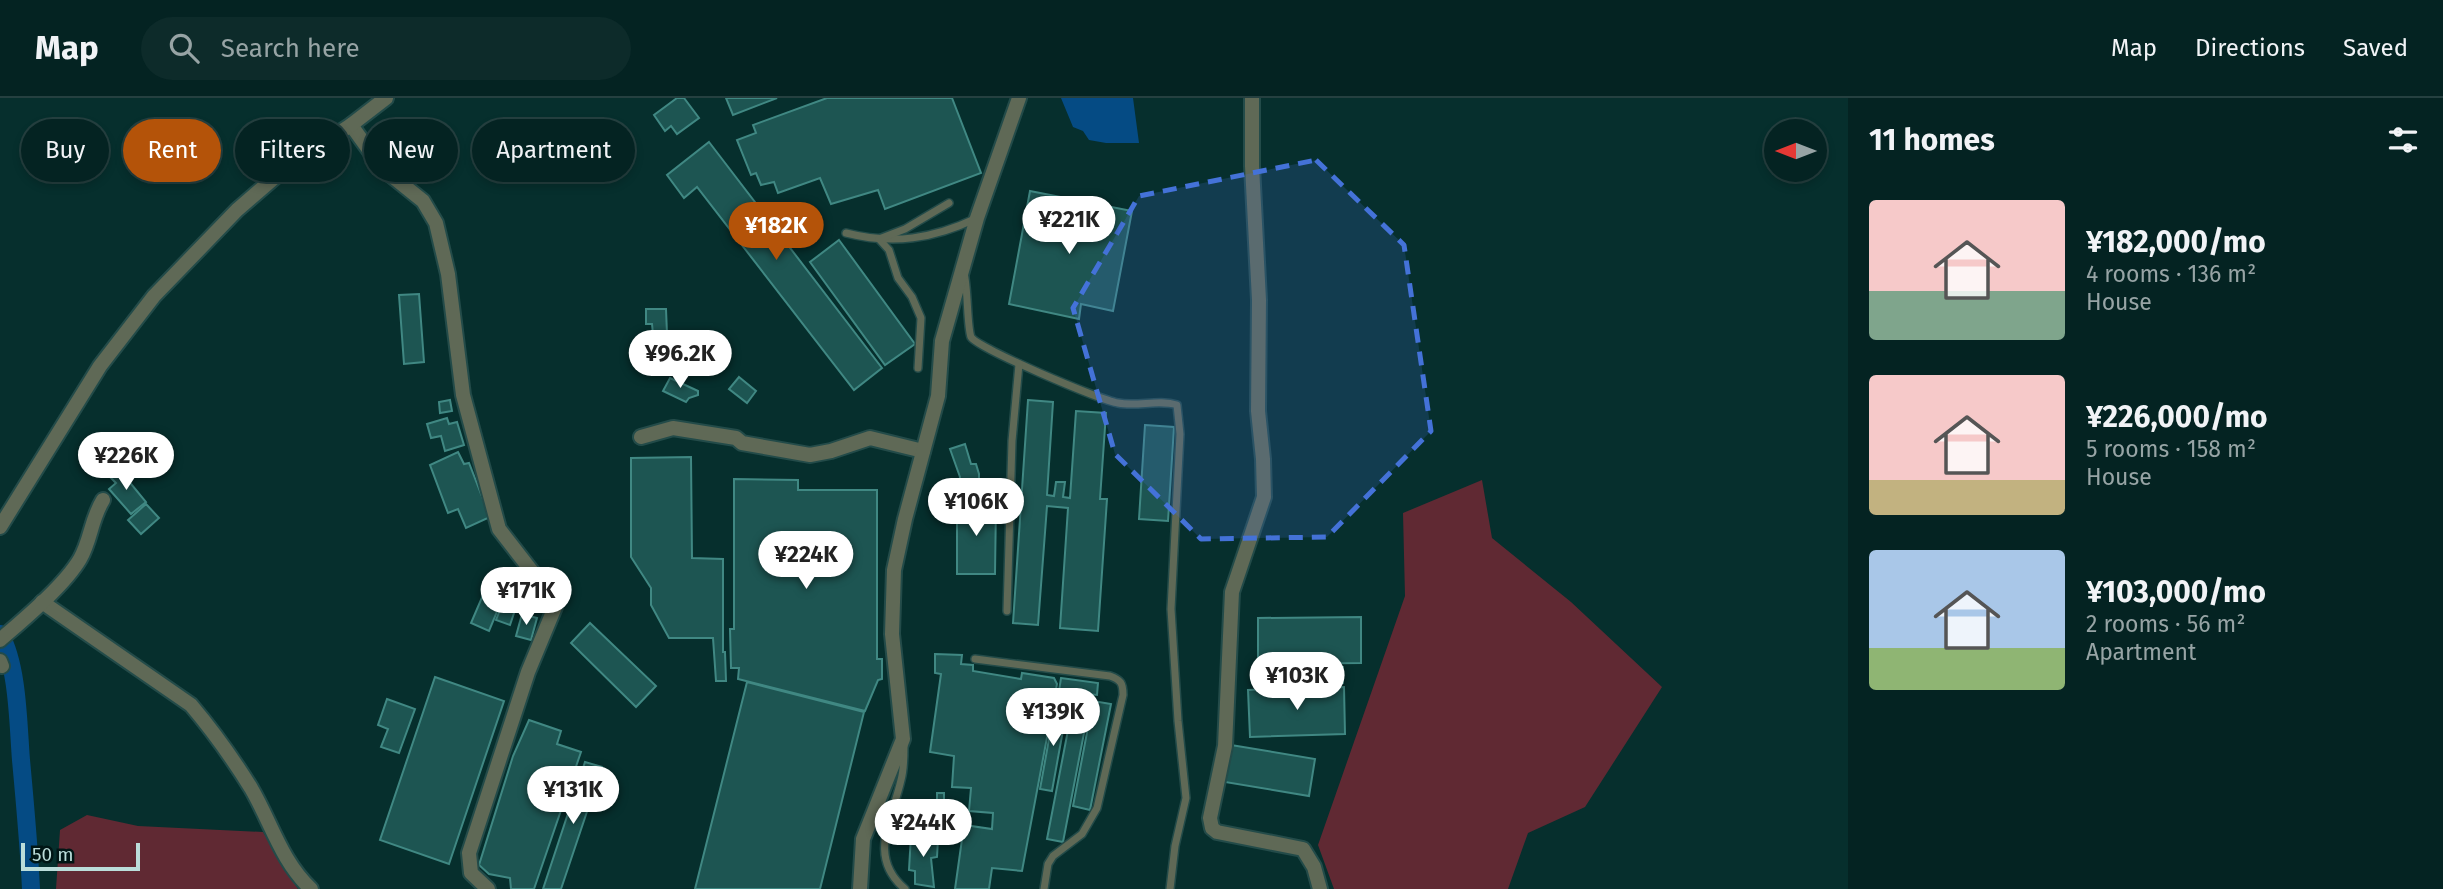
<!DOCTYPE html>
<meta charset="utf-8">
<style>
:root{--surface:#042322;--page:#0d2b2a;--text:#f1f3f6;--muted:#97a4a5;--line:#254040;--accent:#b45309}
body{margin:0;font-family:"Fira Sans",sans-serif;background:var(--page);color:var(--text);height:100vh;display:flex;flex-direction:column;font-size:26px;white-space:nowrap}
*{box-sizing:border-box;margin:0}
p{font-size:23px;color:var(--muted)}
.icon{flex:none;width:38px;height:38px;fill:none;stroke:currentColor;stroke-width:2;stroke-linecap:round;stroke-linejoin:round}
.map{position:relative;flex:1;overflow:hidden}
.drawer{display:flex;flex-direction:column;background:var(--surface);width:595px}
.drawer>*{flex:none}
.hud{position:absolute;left:21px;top:21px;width:665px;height:63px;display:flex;gap:14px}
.needle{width:46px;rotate:270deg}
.buttons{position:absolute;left:1764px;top:21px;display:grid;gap:14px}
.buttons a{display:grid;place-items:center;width:63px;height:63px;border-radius:50%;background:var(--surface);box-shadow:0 4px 10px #0003,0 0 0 2px var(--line);font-size:35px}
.scale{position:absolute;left:21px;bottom:18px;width:119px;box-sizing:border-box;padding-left:7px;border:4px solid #bbddda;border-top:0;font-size:19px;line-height:24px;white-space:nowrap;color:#bbddda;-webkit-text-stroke:5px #001615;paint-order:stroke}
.price{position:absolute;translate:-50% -60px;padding:0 16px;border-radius:24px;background:#fff;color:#222;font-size:23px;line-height:46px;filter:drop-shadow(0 2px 4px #0008)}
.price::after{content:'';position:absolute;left:50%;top:42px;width:21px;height:16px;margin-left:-10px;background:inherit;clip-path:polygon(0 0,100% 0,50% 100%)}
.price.active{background:var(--accent);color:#fff}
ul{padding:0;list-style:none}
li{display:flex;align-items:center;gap:21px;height:175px;padding:0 21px}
li span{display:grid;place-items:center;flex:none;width:196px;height:140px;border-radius:7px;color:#555}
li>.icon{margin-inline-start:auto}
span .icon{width:84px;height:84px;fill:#fffc;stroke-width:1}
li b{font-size:30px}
h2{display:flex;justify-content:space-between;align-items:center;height:84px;padding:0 21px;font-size:30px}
.pill{padding:0 24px;border-radius:32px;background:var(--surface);box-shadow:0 4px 10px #0003,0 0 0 2px var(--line);font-size:24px;line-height:63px}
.pill.active{background:var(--accent);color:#fff}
header{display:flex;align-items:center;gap:42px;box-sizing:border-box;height:98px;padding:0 35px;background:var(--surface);border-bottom:2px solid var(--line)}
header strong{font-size:33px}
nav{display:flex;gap:38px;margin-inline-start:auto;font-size:24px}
.search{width:490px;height:63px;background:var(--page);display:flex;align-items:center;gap:18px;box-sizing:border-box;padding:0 24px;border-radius:38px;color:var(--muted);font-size:26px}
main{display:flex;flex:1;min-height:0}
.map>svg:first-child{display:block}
</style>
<header>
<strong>Map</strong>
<div class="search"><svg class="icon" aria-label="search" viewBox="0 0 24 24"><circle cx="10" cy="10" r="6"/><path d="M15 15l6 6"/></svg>Search here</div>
<nav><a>Map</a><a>Directions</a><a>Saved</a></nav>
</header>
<main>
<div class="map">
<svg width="1848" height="791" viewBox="0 0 1848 791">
<rect width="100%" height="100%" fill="#062f2d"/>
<g fill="#602933">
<polygon points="1482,382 1492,440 1571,504 1662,589 1585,709 1528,735 1508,791 1334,791 1318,747 1405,498 1403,415"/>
<polygon points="87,717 138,728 263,734 298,791 56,791 60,732"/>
</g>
<polygon fill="#054b84" points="1061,0 1133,0 1139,45 1106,45 1089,42 1083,33 1073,29"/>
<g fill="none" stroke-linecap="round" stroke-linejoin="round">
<path stroke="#054b84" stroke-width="18" d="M0,536c18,32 18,89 21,126 4,43 8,86 10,129"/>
</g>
<g fill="#1d5552" stroke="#408883" stroke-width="2">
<polygon points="677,0 684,0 699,20 677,36 671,28 665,33 654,17"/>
<polygon points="726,0 777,0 733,17"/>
<polygon points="827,0 952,0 981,75 885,111 878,92 831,106 820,80 778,95 774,84 761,87 756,75 751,77 737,42 756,35 753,27"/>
<polygon points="562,34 566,54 551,57 548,37"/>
<polygon points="709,44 882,270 854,292 697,89 684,100 667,77"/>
<polygon points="1030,93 1132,113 1113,213 1081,206 1079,221 1009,206"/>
<polygon points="839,142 915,246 885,267 810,164"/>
<polygon points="419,196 424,264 404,266 399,197"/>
<polygon points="646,211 666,211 667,236 653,236 652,226 646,226"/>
<polygon points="706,234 720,240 714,254 700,248"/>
<polygon points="673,253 692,261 688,270 669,263"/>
<polygon points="739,279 756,293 747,305 729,291"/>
<polygon points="670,280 698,293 698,297 689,300 686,304 663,293"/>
<polygon points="450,302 452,313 440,315 439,304"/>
<polygon points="1028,302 1053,304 1047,397 1054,398 1056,384 1065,384 1063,399 1070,400 1076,313 1106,315 1100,401 1107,401 1098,533 1060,530 1068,410 1047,408 1038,527 1013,525"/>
<polygon points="447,320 449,326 457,324 464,347 445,353 441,338 431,340 427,326"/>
<polygon points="1145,327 1174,329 1168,423 1139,421"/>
<polygon points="965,346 971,366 976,366 979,376 979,385 974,388 959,387 960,379 950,351"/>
<polygon points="458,354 464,366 469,365 490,419 466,430 458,411 448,415 430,367"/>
<polygon points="691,359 692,460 723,461 723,554 725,554 726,583 716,583 713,540 669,540 651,507 651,490 631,459 631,360"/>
<polygon points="118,370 146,404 131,416 109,391 116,385 109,378"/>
<polygon points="734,381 798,382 798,392 877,392 877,561 882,561 882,581 878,582 865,613 738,581 739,570 731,570 730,531 734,531"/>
<polygon points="957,405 996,405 995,476 957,476"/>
<polygon points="146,406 159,420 141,436 128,422"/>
<polygon points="483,497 501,504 489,533 471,525"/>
<polygon points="502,507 515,512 510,527 496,522"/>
<polygon points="522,516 537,520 531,542 516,538"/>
<polygon points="1361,519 1361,565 1258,566 1258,520"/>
<polygon points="590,525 656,588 636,609 571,545"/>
<polygon points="935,556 962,557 961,566 973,567 973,573 1021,581 1022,575 1054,580 1057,586 1022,773 992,770 989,791 955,791 964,727 992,731 993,715 969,713 971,690 952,689 954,658 930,654 941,576 935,575"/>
<polygon points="1343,569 1343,585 1313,586 1312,570"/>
<polygon points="435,579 504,603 449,766 380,742"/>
<polygon points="1061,580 1098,585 1097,597 1059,593"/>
<polygon points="747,584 864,614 820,791 695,791"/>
<polygon points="1344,589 1345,636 1250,639 1248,592"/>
<polygon points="387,601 415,611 399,655 381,649 388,631 378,627"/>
<polygon points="1074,601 1090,604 1063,744 1047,741"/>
<polygon points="1093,603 1111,606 1090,712 1073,708"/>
<polygon points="1055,608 1067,610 1052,693 1040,691"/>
<polygon points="529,622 561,633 557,646 581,654 534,791 511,791 510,780 489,776 479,767 513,658"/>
<polygon points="1231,647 1315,661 1309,698 1225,684"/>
<polygon points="585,664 602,669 561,791 543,791"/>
<polygon points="937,695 944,695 944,705 949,705 946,729 941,729 939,740 927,738 929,725 921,725 923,702 937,702"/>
<polygon points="911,737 938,741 937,759 931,760 934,789 915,786 915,773 909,772"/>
</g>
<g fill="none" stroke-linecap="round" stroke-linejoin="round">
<defs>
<g id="service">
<path d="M846,135c47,12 87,6 131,-15"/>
<path d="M964,175c4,15 3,54 7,64 6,11 129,63 147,66 19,4 41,-4 59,2l3,29 -9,175 7,112 8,77 -11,48 -5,43"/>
<polyline points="918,270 921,220 912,199 898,180 889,152 879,141 905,131 949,105"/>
<polyline points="1007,513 1012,343 1019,266"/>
<path d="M975,561l135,17c11,4 13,7 13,19l-26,113 -15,26 -29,22 -5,8 -4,25"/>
<path d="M904,649c0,11 0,22 -3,33 -9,40 -34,77 4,109"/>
</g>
<g id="minor">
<polyline points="1252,0 1252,68 1259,202 1258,313 1263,361 1264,399 1232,494 1225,648 1210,720 1212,730 1217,734 1303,751 1314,769 1320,791"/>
<polyline points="351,27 382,70 423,103 436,125 448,176 463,297 499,431 537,480 555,509 528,574 469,755 471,775 488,791"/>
<polyline points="641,339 673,330 736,340 742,345 810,357 831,353 870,340 923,353"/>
<path d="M42,504l149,103c22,26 42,54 60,83 20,34 30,73 60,101"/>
<path d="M0,542c24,-21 64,-54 80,-81 11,-19 11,-40 23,-59"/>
<polyline points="0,563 2,568"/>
<polyline points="860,791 863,741 903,641 892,536 894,472 905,421 938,298 942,243 977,120 1019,0"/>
</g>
<polyline id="tertiary" points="0,429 100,268 154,198 237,112 288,68 351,27 386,0"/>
</defs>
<use href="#service" stroke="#234b49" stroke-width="10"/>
<use href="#minor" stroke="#234b49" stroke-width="18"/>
<use href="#tertiary" stroke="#234b49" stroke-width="18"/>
<use href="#service" stroke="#5f6956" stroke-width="7"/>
<use href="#minor" stroke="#5f6956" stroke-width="14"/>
<use href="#tertiary" stroke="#5f6956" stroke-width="14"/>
</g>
<path fill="#4472d8" fill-opacity="0.2" stroke="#4472d8" stroke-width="5" stroke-dasharray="14 9" stroke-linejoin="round" d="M1316,62l88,85 27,186 -104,106 -126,2 -86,-85 -42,-146 66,-112z"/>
</svg>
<div class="buttons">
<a><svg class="needle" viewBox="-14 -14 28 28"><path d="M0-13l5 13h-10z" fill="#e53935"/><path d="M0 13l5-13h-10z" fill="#97a4a5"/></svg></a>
</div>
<div class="scale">50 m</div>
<b class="price" style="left:1069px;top:158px">¥221K</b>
<b class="price active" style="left:776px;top:164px">¥182K</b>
<b class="price" style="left:680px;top:292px">¥96.2K</b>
<b class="price" style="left:126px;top:394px">¥226K</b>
<b class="price" style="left:976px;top:440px">¥106K</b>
<b class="price" style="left:806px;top:493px">¥224K</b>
<b class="price" style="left:526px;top:529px">¥171K</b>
<b class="price" style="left:1297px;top:614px">¥103K</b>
<b class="price" style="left:1053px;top:650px">¥139K</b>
<b class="price" style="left:573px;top:728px">¥131K</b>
<b class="price" style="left:923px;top:761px">¥244K</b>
<div class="hud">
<a class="pill">Buy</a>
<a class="pill active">Rent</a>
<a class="pill">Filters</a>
<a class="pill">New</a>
<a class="pill">Apartment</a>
</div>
</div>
<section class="drawer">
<h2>11 homes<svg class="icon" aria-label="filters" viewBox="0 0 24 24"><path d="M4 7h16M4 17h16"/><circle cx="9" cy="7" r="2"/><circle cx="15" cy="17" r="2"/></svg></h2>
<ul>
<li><span style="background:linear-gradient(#f6c9c9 65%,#7fa58c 0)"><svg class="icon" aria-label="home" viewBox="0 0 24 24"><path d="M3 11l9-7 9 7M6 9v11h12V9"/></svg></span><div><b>¥182,000/mo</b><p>4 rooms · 136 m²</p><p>House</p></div></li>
<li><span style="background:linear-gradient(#f6c9c9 75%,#c2b280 0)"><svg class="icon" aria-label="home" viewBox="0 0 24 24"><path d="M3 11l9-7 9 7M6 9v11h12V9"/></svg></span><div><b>¥226,000/mo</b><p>5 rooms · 158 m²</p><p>House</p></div></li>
<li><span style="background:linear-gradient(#a9c7e8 70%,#8fb573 0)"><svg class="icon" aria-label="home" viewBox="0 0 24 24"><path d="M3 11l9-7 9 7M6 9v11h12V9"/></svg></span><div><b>¥103,000/mo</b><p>2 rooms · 56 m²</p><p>Apartment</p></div></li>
</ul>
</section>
</main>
